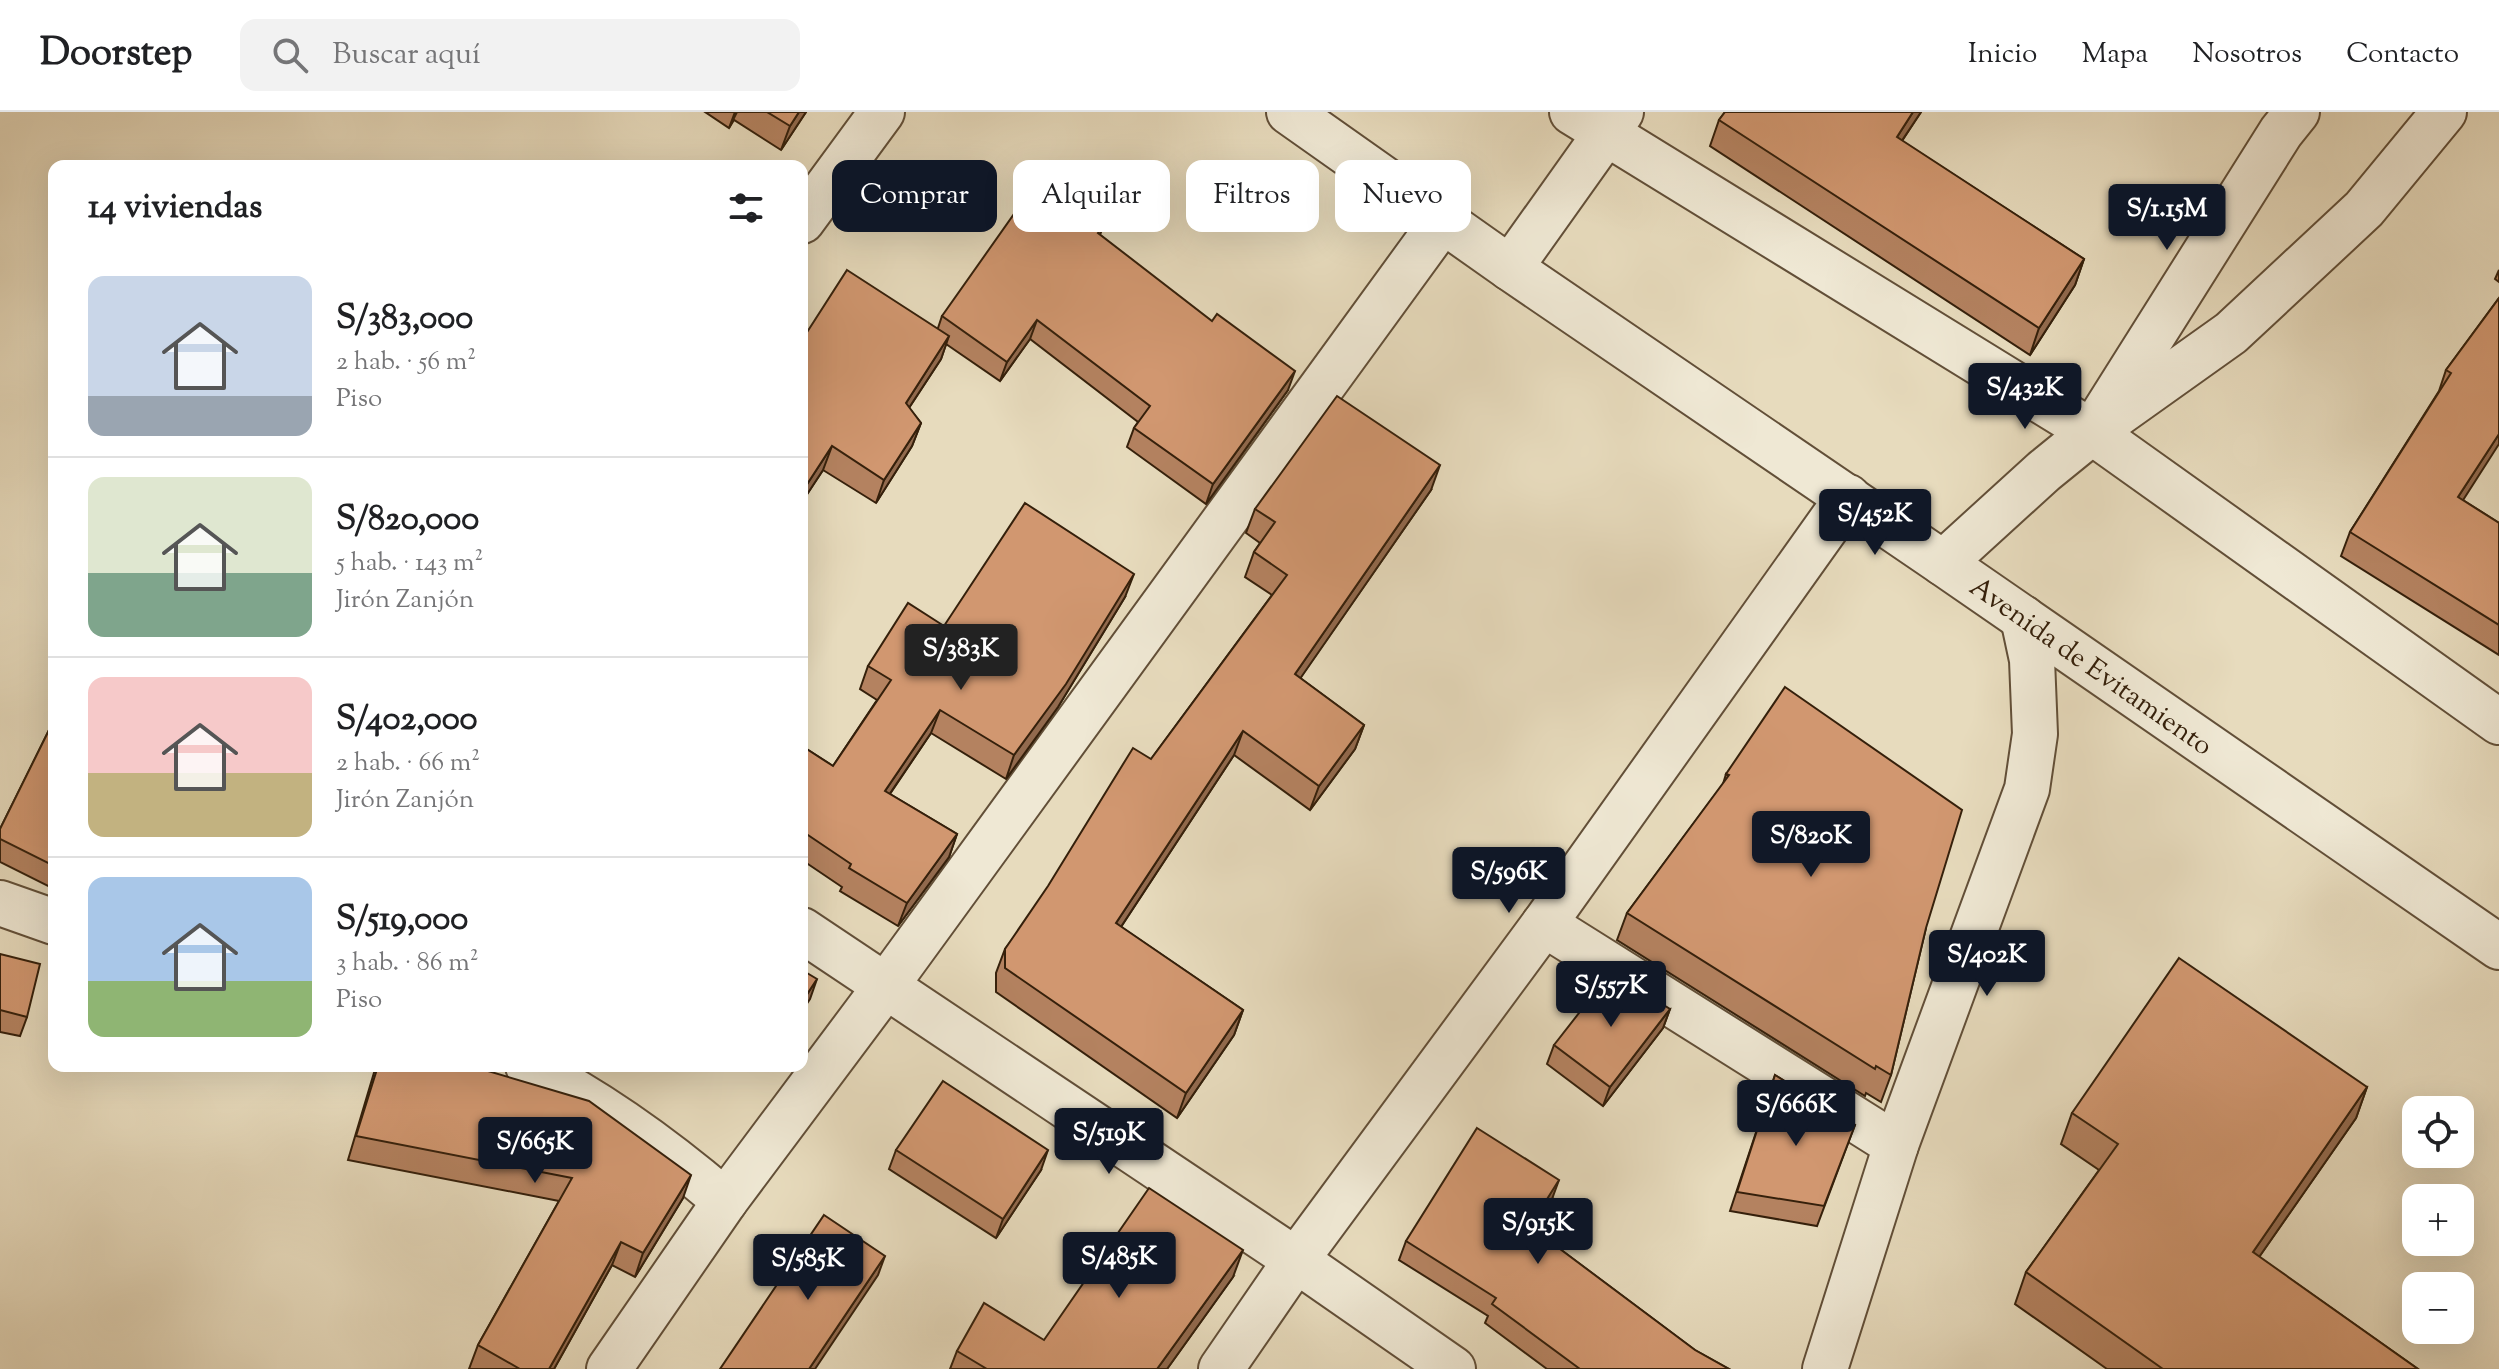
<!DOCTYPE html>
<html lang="es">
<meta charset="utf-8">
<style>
:root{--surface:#fff;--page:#f2f2f2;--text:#202124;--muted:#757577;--line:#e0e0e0;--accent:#111827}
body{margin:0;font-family:"Sorts Mill Goudy",serif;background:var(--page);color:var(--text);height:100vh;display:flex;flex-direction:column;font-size:30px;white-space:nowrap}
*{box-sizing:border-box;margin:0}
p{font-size:26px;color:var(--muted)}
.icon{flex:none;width:44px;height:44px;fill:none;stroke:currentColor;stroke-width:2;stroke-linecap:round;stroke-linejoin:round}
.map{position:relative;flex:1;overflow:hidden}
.side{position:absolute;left:48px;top:48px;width:760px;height:912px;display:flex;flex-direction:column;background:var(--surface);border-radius:16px;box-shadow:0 8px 32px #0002}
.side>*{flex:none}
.hud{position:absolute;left:832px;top:48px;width:760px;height:72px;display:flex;gap:16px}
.buttons{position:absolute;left:2402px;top:984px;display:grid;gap:16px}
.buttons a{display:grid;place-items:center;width:72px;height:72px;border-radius:16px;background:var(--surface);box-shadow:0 8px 32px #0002;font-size:40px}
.price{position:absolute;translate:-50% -68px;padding:0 18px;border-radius:8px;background:var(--accent);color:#fff;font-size:26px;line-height:52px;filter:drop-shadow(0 2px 4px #0008)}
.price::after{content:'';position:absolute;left:50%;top:48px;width:24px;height:18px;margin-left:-12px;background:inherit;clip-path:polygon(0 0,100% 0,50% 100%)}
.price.active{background:#222;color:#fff}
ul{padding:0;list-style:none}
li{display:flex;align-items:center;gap:24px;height:200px;padding:0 40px}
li+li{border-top:2px solid var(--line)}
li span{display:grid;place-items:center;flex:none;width:224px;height:160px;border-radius:16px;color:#555}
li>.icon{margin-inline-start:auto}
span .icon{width:96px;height:96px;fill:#fffc;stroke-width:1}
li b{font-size:34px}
h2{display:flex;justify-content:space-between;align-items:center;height:96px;padding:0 40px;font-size:34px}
.chip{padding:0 28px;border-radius:16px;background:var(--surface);box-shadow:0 8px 32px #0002;font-size:28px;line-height:72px}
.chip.active{background:var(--accent);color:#fff}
header{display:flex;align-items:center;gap:48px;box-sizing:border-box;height:112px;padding:0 40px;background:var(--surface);border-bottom:2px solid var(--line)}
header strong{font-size:38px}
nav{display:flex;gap:44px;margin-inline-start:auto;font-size:28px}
.search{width:560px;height:72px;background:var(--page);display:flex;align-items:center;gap:20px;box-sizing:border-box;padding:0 28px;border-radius:16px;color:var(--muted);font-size:30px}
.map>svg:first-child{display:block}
</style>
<header>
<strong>Doorstep</strong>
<div class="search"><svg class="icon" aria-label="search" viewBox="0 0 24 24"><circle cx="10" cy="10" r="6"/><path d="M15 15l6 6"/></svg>Buscar aquí</div>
<nav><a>Inicio</a><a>Mapa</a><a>Nosotros</a><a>Contacto</a></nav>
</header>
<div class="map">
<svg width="2499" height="1257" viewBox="0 0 2499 1257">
<rect width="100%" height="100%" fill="#e7dbbd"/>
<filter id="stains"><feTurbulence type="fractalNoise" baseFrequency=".0025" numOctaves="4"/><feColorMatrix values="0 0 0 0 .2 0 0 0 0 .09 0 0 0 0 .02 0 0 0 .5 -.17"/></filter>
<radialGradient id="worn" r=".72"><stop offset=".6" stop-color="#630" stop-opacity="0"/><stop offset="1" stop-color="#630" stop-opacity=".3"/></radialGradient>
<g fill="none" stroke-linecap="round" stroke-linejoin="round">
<defs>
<g id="minor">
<polyline points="1572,0 2092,320 2499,610"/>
<polyline points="802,109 882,0"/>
<polyline points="1510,156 1621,0"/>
<polyline points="0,791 54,810"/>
<polyline points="1544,812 1896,1033"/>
<polyline points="802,818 1296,1148 1453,1257"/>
<path d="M528,954c72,36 136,83 197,135"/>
<polyline points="609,1257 725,1089 885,875 1444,107"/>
<polyline points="1221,1257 1296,1148 1544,812 1848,385"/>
<polyline points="1825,1257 1896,1033 2027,677 2035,622 2032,548 2023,506"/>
</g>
<g id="tertiary">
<polyline points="1289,0 1510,156 1943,451 2499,835"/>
<polyline points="2104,301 2281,20 2297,0"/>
<polyline points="1943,451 2044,359 2092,320 2231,221 2364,97 2444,0"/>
</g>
</defs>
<use href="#minor" stroke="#624f38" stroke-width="48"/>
<use href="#tertiary" stroke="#624f38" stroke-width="48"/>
<use href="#minor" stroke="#efe8d4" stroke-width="44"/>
<use href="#tertiary" stroke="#efe8d4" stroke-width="44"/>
</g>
<g fill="#b48260" stroke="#35200b" stroke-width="2">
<polygon points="705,0 806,0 781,38 734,8 729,16"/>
<polygon points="1725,0 1921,0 1902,29 2084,147 2075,173 2030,243 1710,34 1719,8"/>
<polygon points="1103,115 1100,123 1288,278 1206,392 1127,335 1134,316 1138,310 1030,227 1000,269 946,232 941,247 909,296 921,311 912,334 876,391 823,358 802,390 802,228 938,216 942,204"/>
<polygon points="2499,158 2499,170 2495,167"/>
<polygon points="2499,186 2463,388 2499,411 2499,543 2341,444 2350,420 2439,279 2446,258"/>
<polygon points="1431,378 1300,566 1364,613 1355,637 1310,698 1234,643 1121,815 1243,898 1234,923 1177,1006 996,880 996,861 1005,837 1151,647 1272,483 1245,465 1254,440 1260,431 1246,421 1255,397"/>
<polygon points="1125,485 1058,595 1006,667 931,621 890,682 957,722 949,745 898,814 840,779 842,775 802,748 802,634 833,654 877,588 860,577 868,554 944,514"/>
<polygon points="54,608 54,777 0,750 0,717"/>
<polygon points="1726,662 1926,816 1891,963 1881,990 1866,981 1865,984 1617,828 1627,801 1723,672"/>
<polygon points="0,842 27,905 20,924 0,920"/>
<polygon points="1670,897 1663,916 1603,994 1547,952 1554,933"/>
<polygon points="376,954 471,954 683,1086 635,1165 612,1153 554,1257 469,1257 478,1233 559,1089 348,1048"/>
<polygon points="1775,963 1855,1013 1817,1114 1730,1099"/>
<polygon points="2367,975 2356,1006 2259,1145 2418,1257 2107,1257 2015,1192 2026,1160 2099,1058 2061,1032 2072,1001"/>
<polygon points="896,1038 1041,1058 996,1126 889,1057"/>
<polygon points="1552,1087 1533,1117 1695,1238 1729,1257 1547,1257 1485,1211 1488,1204 1399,1148 1406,1129"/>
<polygon points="1233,1165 1167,1257 950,1257 957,1239 1044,1228"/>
</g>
<g fill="#926a4e" stroke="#35200b" stroke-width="2">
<polygon points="735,0 737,0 729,16"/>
<polygon points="799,0 806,0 781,38 790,14"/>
<polygon points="1913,0 1921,0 1887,51 1897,25"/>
<polygon points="2084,147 2075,173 2030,243 2039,216"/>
<polygon points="1037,208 1030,227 1000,269 1007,250"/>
<polygon points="949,224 941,247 897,314 906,291"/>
<polygon points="1295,259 1288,278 1206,392 1213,372"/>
<polygon points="921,311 912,334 876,391 884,368"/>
<polygon points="2499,322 2499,332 2449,410 2458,385"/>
<polygon points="832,334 823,358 802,390 802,380"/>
<polygon points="1440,353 1431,378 1286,587 1295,562"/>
<polygon points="1134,462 1125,485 1058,595 1006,667 1014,643"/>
<polygon points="940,598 931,621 876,702 885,679"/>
<polygon points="1364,613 1355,637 1310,698 1319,674"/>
<polygon points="1243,619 1234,643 1107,836 1116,811"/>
<polygon points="957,722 949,745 898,814 907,791"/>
<polygon points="817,867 810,887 802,899 802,890"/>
<polygon points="1670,897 1663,916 1603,994 1610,975"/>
<polygon points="1243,898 1234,923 1177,1006 1186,981"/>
<polygon points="2367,975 2356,1006 2241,1171 2253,1140"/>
<polygon points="1048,1038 1041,1058 996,1126 1003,1107"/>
<polygon points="691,1063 683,1086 635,1165 643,1141"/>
<polygon points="1559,1068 1552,1087 1525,1130 1524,1110"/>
<polygon points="621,1130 612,1153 554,1257 549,1257"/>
<polygon points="1243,1138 1233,1165 1167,1257 1157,1257"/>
<polygon points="885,1144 878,1163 815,1257 809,1257"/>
</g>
<g fill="#d19770" stroke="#35200b" stroke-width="2">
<polygon points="767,0 799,0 790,14"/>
<polygon points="1725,0 1913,0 1897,25 2084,147 2039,216 1719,8"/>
<polygon points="1038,68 1103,115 1098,121 1212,209 1217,202 1295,259 1213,372 1134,316 1150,294 1037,208 1007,250 942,204"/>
<polygon points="847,158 949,224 906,291 921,311 884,368 832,334 802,380 802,228"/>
<polygon points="2499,186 2499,322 2458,385 2499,411 2499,513 2350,420 2451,261 2446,258"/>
<polygon points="1337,284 1440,353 1295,562 1364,613 1319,674 1243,619 1116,811 1243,898 1186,981 1005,856 1005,837 1048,774 1133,636 1151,647 1287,463 1254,440 1275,410 1255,397"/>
<polygon points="1025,391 1134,462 1066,572 1014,643 940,598 885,679 957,722 907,791 849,756 851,752 802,719 802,634 833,654 891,568 868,554 908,491 944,514"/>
<polygon points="1785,575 1962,698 1926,816 1891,963 1876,954 1875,957 1627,801 1729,663 1726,662"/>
<polygon points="54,608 54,754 0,727 0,717"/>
<polygon points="0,842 40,852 27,905 0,898"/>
<polygon points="2179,846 2367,975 2253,1140 2418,1257 2163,1257 2026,1160 2118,1032 2072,1001"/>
<polygon points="802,858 817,867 802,890"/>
<polygon points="1611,860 1670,897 1610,975 1554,933"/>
<polygon points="378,954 471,954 589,989 691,1063 643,1141 621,1130 549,1257 520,1257 478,1233 572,1066 356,1024"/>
<polygon points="1775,963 1855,1013 1824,1094 1737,1080"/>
<polygon points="943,969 1048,1038 1003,1107 896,1038"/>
<polygon points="1477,1016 1559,1068 1532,1111 1524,1110 1695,1238 1729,1257 1580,1257 1492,1192 1496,1186 1406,1129"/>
<polygon points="1149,1076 1243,1138 1157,1257 987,1257 957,1239 984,1191 1044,1228"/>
<polygon points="824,1103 885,1144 809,1257 720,1257"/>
</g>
<g text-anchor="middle" stroke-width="8" stroke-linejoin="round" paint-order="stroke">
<g font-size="28" fill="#35200b" stroke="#efe8d4">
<text transform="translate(2092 553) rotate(35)" y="10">Avenida de Evitamiento</text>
</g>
</g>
<rect width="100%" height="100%" filter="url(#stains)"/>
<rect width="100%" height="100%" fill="url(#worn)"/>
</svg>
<div class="buttons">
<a><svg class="icon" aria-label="locate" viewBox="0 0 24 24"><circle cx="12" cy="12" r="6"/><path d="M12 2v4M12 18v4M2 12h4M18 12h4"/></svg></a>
<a>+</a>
<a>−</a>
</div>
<b class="price" style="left:2167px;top:140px">S/1.15M</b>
<b class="price" style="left:2025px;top:319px">S/432K</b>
<b class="price" style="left:1875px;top:445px">S/452K</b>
<b class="price active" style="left:961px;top:580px">S/383K</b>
<b class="price" style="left:1811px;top:767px">S/820K</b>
<b class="price" style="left:1509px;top:803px">S/596K</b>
<b class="price" style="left:1987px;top:886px">S/402K</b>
<b class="price" style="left:1611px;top:917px">S/557K</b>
<b class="price" style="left:1796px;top:1036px">S/666K</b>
<b class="price" style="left:1109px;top:1064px">S/519K</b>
<b class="price" style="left:535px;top:1073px">S/665K</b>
<b class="price" style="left:1538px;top:1154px">S/915K</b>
<b class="price" style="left:1119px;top:1188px">S/485K</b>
<b class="price" style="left:808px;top:1190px">S/585K</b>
<div class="hud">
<a class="chip active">Comprar</a>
<a class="chip">Alquilar</a>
<a class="chip">Filtros</a>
<a class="chip">Nuevo</a>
</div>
<section class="side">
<h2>14 viviendas<svg class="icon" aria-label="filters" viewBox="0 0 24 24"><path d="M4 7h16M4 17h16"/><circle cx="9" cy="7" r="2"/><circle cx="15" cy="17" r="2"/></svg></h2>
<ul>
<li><span style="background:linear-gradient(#c9d6e8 75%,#9aa5b1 0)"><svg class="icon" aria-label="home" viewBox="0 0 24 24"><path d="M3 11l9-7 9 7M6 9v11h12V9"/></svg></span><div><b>S/383,000</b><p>2 hab. · 56 m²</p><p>Piso</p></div></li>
<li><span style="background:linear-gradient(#dfe7d0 60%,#7fa58c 0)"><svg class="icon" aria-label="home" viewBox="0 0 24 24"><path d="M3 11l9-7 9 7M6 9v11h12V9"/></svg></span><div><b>S/820,000</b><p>5 hab. · 143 m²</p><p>Jirón Zanjón</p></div></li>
<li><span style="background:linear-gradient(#f6c9c9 60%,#c2b280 0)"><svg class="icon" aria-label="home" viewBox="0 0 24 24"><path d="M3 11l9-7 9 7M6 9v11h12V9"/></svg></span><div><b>S/402,000</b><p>2 hab. · 66 m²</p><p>Jirón Zanjón</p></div></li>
<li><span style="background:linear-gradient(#a9c7e8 65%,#8fb573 0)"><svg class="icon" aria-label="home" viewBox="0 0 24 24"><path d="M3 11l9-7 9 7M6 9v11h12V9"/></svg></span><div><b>S/519,000</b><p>3 hab. · 86 m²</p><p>Piso</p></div></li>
</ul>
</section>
</div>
